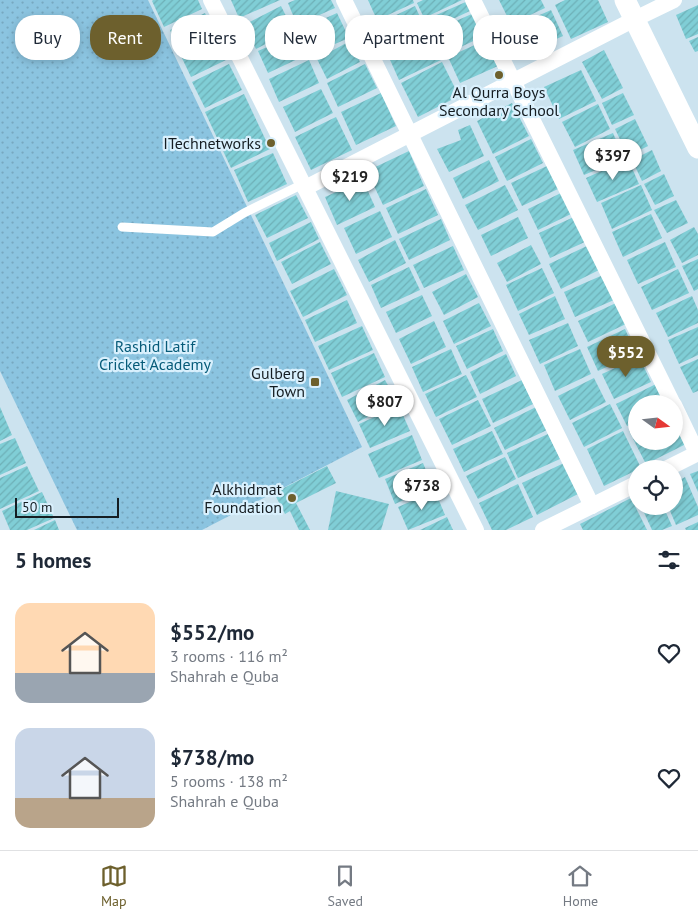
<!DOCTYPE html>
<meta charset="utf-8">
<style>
:root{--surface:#fff;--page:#f2f2f3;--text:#1f2937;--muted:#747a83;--line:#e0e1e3;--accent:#6d602d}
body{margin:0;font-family:"PT Sans",sans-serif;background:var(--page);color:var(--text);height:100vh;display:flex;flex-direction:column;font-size:19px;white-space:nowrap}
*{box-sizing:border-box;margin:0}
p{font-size:16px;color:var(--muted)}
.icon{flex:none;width:28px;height:28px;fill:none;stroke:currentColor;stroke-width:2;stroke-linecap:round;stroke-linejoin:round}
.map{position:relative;height:530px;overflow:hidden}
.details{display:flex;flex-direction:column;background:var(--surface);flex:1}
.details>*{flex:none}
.hud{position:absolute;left:15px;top:15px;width:669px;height:45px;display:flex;gap:10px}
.needle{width:32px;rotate:105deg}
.controls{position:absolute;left:628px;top:395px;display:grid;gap:10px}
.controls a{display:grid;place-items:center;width:55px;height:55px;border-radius:50%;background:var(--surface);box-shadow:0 2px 8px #0003;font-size:25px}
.scale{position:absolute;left:15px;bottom:12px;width:104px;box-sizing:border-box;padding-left:5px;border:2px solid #151d22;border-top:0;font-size:14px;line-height:18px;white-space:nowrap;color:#151d22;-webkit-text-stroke:4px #d9f0fd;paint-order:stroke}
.price{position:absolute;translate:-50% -42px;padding:0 11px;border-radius:18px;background:#fff;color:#222;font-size:16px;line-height:32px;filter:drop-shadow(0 1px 2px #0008)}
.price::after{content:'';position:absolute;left:50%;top:30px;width:15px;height:11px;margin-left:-8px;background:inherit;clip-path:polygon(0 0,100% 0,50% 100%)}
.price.on{background:var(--accent);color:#fff}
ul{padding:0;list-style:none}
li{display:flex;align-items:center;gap:15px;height:125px;padding:0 15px}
li span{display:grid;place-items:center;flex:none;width:140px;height:100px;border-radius:15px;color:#555}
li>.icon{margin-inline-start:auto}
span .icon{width:60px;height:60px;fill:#fffc;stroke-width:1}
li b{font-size:21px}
h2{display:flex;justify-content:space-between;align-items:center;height:60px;padding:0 15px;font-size:21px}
.chip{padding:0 18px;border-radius:20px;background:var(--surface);box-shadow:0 2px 8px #0003;font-size:18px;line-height:45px}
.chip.on{background:var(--accent);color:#fff}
.tabs{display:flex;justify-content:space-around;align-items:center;height:70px;border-top:1px solid var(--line);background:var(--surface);font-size:14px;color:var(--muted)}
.tabs a{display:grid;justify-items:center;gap:2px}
.tabs .on{color:var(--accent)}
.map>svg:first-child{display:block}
</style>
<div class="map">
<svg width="698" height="530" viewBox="0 0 698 530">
<defs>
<pattern id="park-dots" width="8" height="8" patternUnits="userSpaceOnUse" patternTransform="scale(1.25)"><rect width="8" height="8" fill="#8bc4e0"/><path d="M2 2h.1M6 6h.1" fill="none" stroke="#77a8c0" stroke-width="1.8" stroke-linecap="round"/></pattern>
<pattern id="building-hatch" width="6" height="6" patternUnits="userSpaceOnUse" patternTransform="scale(1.25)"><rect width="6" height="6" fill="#80ced6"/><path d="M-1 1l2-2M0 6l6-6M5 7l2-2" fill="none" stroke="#6eb0b7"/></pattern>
</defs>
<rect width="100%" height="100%" fill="#cce3ef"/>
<polygon fill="url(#park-dots)" points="0,0 148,0 362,447 202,530 77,530 0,371"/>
<g fill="url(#building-hatch)">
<polygon points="153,0 198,0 202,9 164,27 152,1"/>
<polygon points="231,0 280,0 239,18"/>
<polygon points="295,0 331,0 335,8 297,25 288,3"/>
<polygon points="368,0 413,0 414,3 377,20"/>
<polygon points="423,0 462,0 424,18 417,3"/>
<polygon points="499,0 541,0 545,8 511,24"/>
<polygon points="565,0 598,0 608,22 571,39 555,5"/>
<polygon points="468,1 472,10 438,26 434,16"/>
<polygon points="698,5 698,34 686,39 676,15"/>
<polygon points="281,6 293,30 256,49 244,25"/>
<polygon points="415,6 426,30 386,49 375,25"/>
<polygon points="551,10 563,36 525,53 513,27"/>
<polygon points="205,13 214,34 179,50 170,30"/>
<polygon points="337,13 349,38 309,55 297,31"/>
<polygon points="474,13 484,36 450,52 440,28"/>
<polygon points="429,34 441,60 399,80 387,53"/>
<polygon points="294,35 304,56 268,73 258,51"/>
<polygon points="698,37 698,51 695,52 689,41"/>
<polygon points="215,39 226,60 191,77 181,56"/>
<polygon points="486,40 498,66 460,83 448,57"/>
<polygon points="350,41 360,62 327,79 317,59"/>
<polygon points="604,50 623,88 602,99 582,62"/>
<polygon points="309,60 319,83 279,102 269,79"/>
<polygon points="442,62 459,96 418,117 401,83"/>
<polygon points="229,64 242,90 205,108 192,82"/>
<polygon points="365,64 377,88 338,107 327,83"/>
<polygon points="581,70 596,101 559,119 544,87"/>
<polygon points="321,89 333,113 295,132 283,107"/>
<polygon points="381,93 396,126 356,145 341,112"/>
<polygon points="623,93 634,115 612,125 602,103"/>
<polygon points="244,94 270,149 231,168 205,112"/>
<polygon points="512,103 529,136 493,154 477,121"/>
<polygon points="598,104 610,129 575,147 562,122"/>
<polygon points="336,117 352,150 311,170 295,137"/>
<polygon points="635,119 648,146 628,156 615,129"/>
<polygon points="470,125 484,156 449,172 437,149 461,140 458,130"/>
<polygon points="613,133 624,158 584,175 573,150"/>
<polygon points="531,139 543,163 507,181 495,157"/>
<polygon points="652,150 661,171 642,181 632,160"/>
<polygon points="409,151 424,186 383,205 367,171"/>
<polygon points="273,153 287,184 248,202 234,170"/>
<polygon points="628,159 639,184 597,202 586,178"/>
<polygon points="489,160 499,181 463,199 453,178"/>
<polygon points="547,166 558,189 522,206 511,183"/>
<polygon points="664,174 674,196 655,205 644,184"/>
<polygon points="363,180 375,207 337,225 325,197"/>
<polygon points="505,185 518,210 478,230 465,205"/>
<polygon points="641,185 652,210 612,229 601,203"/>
<polygon points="426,189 438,215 398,234 386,208"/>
<polygon points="561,193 571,214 538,230 528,209"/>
<polygon points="296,195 308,218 267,238 255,215"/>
<polygon points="676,200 688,223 667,233 654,210"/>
<polygon points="380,211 392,237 356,254 344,228"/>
<polygon points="651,214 662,238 623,257 612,232"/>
<polygon points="576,216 587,241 550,258 539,233"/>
<polygon points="518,217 528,238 491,256 481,235"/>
<polygon points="441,219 450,240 409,260 399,239"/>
<polygon points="311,222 319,239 277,261 269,243"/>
<polygon points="694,227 698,234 698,255 682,263 670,240"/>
<polygon points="395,240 406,263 369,282 358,260"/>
<polygon points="320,242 331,264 292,284 281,262"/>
<polygon points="665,242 676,267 638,284 627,260"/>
<polygon points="531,245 541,264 507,282 497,263"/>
<polygon points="589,245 601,269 561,289 549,264"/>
<polygon points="453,246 464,270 424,288 413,265"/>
<polygon points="698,259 698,289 694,291 682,266"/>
<polygon points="409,267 420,290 381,308 371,285"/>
<polygon points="542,268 554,293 518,311 506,285"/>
<polygon points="334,269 347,295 303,317 290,291"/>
<polygon points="678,269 689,293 652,310 641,287"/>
<polygon points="466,274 478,297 444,315 432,292"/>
<polygon points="603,275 614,300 575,317 564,292"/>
<polygon points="422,295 432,316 396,333 386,312"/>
<polygon points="555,296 565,319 529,335 519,314"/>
<polygon points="692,296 698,310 698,323 668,337 656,313"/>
<polygon points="347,300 357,323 315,342 305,320"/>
<polygon points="479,303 491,326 454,344 443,321"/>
<polygon points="616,303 626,324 588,342 578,321"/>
<polygon points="434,321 446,347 411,364 399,339"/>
<polygon points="568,323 578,346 540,364 529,340"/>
<polygon points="362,326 373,350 329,370 318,346"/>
<polygon points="698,327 698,355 679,364 668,340"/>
<polygon points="493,329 503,351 467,369 456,346"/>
<polygon points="625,329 636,353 598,371 587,347"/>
<polygon points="451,349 462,374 423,392 412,367"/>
<polygon points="580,349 591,374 555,391 544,365"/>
<polygon points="374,353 385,377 342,397 331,373"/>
<polygon points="506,354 516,376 480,394 470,372"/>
<polygon points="639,357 651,382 614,399 602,374"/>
<polygon points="698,359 698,391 693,393 680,367"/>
<polygon points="466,375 477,397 436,417 425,394"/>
<polygon points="594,378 606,402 570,420 558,396"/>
<polygon points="385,380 397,402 358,422 347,400"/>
<polygon points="522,380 533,404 493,423 482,399"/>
<polygon points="656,384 666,404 636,404 636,422 627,426 616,404"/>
<polygon points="478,400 491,426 452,445 439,419"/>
<polygon points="610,404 622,428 584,447 572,423"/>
<polygon points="399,406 410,431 370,448 359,424"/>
<polygon points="0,407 12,435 0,441"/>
<polygon points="536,407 547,430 505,450 494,428"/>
<polygon points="674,415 688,443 646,464 629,431 636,428 636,441 674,441"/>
<polygon points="492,431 503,454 464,472 453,449"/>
<polygon points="623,431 641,468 604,486 587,449"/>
<polygon points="548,434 560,459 518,478 507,453"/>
<polygon points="412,435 422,460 379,478 368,454"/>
<polygon points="15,438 26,463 0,475 0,444"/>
<polygon points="505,457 516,479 478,499 466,476"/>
<polygon points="423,463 433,487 395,504 385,479"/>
<polygon points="564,463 578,494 537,515 522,483"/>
<polygon points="27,466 39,491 0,509 0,478"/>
<polygon points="327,466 336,483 296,503 310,530 299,530 290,511 285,514 274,493"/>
<polygon points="698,471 698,492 690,474"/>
<polygon points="685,477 698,507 698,515 676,525 668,506 674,506 674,483"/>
<polygon points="518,484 533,517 506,530 492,530 479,503"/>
<polygon points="336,491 389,504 381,530 328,530"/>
<polygon points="435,491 445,515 408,530 398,507"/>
<polygon points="42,492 54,518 27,530 10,530 2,511"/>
<polygon points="631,498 647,530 583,530 580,524"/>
<polygon points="641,506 663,506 672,526 662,530 652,530"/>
<polygon points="447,517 453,530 420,530"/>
<polygon points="55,520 59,530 34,530"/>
<polygon points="698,522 698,530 686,530 685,528"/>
</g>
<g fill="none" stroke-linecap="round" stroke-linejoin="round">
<polyline stroke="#fff" stroke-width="9" points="122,227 213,232 244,213 303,184"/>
<g stroke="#fff" stroke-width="16">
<polyline points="211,0 476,530"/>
<polyline points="344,0 592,506"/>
<polyline points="473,0 673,404"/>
<polyline points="305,188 635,19 674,0"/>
<polyline points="674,405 697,453"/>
<polyline points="666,469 698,453"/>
<polyline points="543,530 636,484"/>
</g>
<polyline stroke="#fff" stroke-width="21" points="625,0 698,148"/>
</g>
<g fill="#6d602d" stroke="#d9f0fd" stroke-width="2">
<circle cx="499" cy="75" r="5"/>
<circle cx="271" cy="143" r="5"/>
<rect x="310" y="377" width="10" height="10" rx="2.5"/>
<circle cx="292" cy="498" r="5"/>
</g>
<g text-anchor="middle" stroke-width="4.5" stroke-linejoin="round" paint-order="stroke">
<g font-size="16" fill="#151d22" stroke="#d9f0fd" text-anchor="end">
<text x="499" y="98" text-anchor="middle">Al Qurra Boys<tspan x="499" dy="18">Secondary School</tspan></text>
<text x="261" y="149">ITechnetworks</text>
<text x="305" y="379">Gulberg<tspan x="305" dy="18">Town</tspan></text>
<text x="282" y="495">Alkhidmat<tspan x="282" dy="18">Foundation</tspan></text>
</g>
<g font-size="16" fill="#075b79" stroke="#d9f0fd">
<text x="155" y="352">Rashid Latif<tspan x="155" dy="18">Cricket Academy</tspan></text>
</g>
</g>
</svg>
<div class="controls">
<a><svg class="needle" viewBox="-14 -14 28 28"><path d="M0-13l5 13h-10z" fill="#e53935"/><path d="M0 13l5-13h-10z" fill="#747a83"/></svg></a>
<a><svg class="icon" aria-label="locate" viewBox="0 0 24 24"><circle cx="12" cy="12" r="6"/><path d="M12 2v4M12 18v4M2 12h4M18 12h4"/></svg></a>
</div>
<div class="scale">50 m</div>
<b class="price" style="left:613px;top:181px">$397</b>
<b class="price" style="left:350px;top:202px">$219</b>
<b class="price on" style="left:626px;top:378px">$552</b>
<b class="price" style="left:385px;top:427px">$807</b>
<b class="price" style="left:422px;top:511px">$738</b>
<div class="hud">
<a class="chip">Buy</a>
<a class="chip on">Rent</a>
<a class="chip">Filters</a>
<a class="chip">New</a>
<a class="chip">Apartment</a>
<a class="chip">House</a>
</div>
</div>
<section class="details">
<h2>5 homes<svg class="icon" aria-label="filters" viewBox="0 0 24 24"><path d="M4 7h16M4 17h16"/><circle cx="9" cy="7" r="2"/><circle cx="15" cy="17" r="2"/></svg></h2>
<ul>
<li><span style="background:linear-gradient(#ffd9b3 70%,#9aa5b1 0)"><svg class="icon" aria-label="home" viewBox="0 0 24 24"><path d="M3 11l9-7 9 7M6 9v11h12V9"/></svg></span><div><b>$552/mo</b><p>3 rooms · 116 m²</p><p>Shahrah e Quba</p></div><svg class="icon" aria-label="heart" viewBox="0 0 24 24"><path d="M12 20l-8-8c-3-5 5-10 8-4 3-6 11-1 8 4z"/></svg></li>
<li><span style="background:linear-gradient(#c9d6e8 70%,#b9a48a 0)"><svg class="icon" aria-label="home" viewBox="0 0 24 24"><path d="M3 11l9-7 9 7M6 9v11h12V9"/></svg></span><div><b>$738/mo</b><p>5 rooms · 138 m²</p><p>Shahrah e Quba</p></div><svg class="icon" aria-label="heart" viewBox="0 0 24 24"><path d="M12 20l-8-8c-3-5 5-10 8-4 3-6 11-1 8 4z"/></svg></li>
</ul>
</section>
<nav class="tabs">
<a class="on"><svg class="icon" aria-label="map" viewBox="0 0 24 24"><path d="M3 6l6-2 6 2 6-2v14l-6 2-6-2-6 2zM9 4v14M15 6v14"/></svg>Map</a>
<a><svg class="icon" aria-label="saved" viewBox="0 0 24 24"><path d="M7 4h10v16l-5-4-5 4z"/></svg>Saved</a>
<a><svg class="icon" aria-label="home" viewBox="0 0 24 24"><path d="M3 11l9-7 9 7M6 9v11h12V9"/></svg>Home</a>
</nav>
